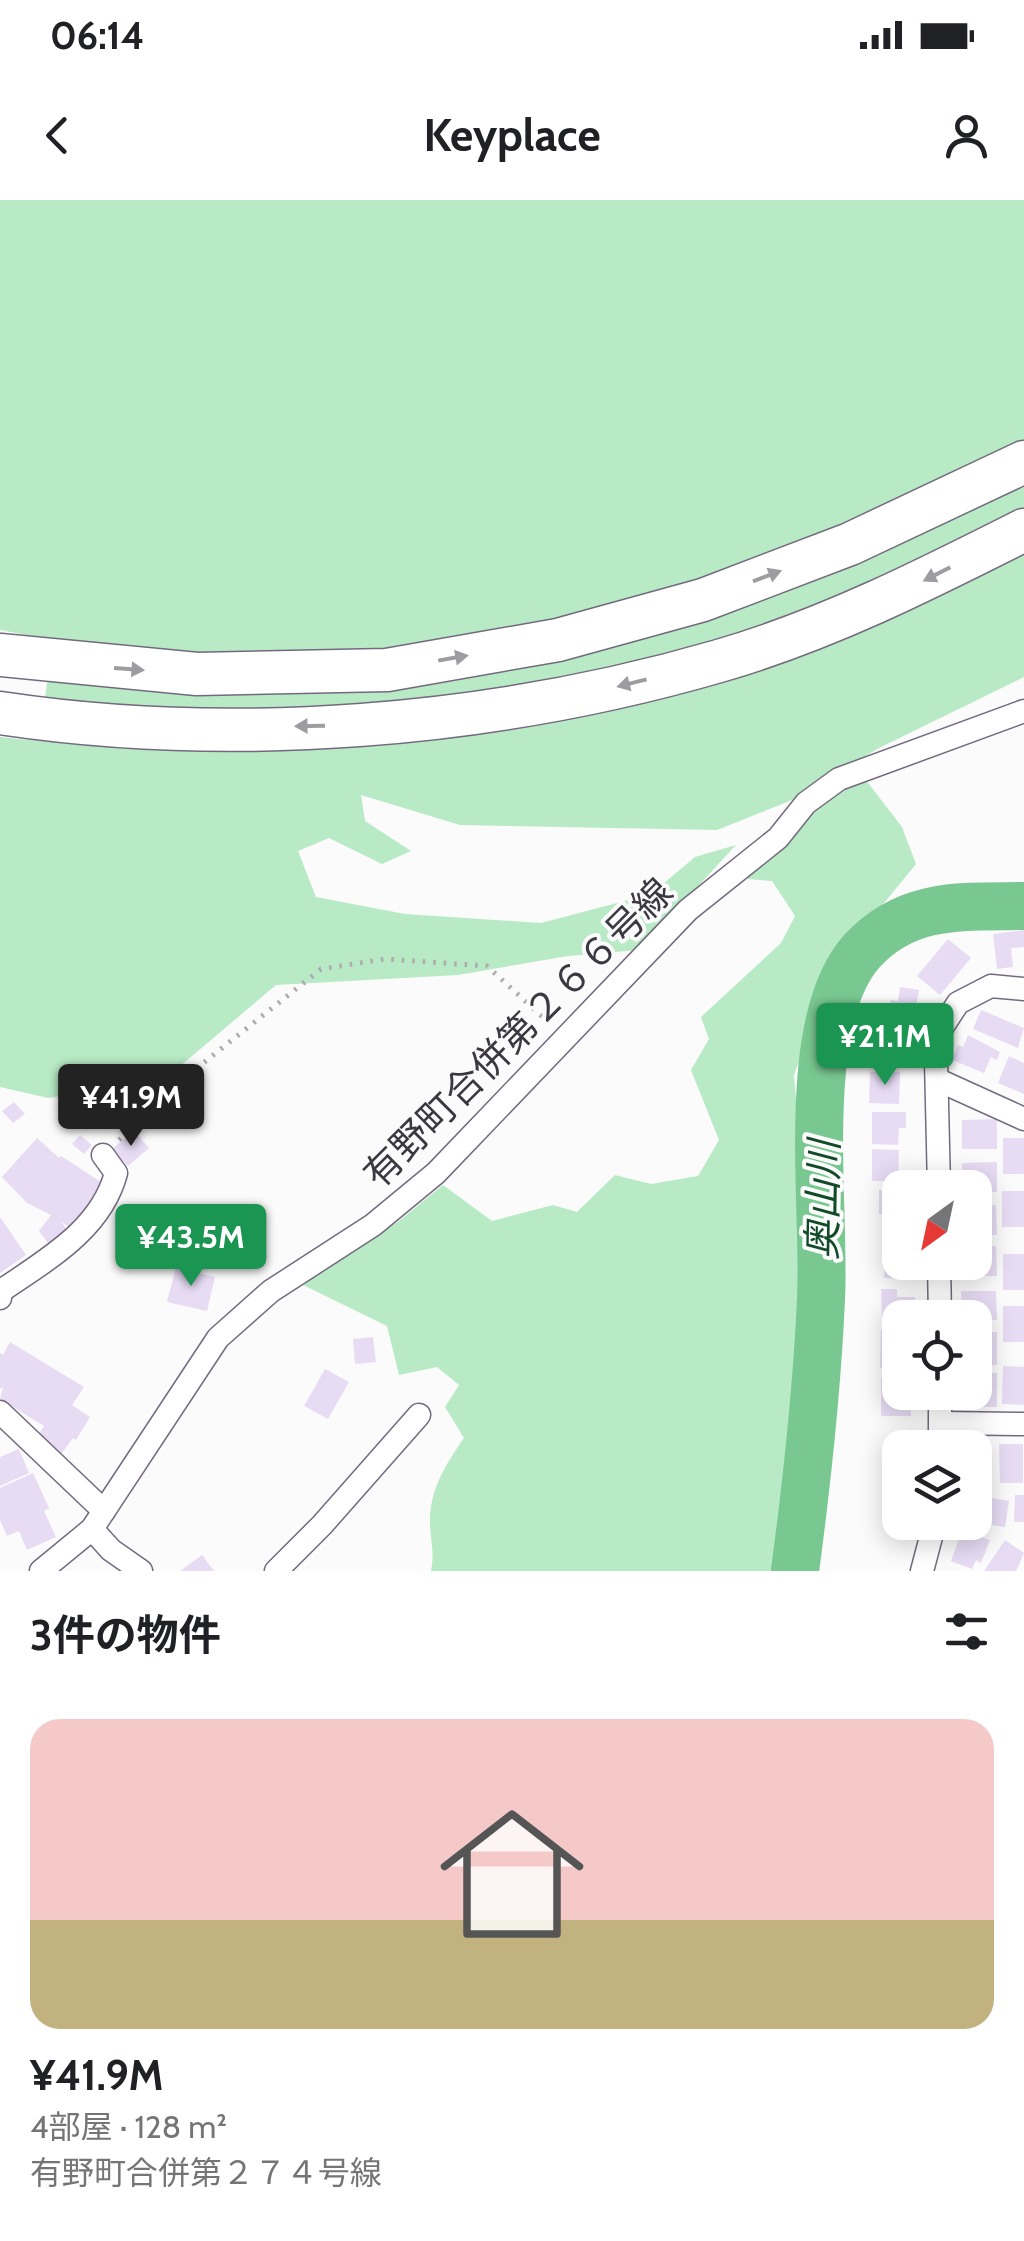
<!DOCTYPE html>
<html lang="ja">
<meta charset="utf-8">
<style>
:root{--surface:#fff;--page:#f6f6f6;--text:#202124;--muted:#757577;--accent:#1b9552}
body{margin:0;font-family:Cabin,"Noto Sans JP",sans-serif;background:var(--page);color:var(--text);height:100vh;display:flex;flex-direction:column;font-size:38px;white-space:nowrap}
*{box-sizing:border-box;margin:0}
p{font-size:32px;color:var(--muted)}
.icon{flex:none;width:55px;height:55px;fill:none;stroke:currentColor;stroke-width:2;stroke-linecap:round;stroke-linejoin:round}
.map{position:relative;height:1371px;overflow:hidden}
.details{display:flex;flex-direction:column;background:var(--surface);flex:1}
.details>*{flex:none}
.needle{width:65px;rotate:213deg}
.buttons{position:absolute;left:882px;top:970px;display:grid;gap:20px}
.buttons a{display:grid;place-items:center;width:110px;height:110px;border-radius:20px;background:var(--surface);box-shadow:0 5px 25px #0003;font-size:50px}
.price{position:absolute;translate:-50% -85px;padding:0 22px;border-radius:10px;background:var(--accent);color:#fff;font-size:32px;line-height:65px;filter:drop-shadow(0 2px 5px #0008)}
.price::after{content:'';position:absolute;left:50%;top:60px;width:30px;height:22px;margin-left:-15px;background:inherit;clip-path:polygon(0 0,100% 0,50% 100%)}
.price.current{background:#222;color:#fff}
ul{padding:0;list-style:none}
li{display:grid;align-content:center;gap:20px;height:530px;padding:0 30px}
li span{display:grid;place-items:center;height:310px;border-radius:30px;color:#555}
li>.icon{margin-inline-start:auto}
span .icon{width:180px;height:180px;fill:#fffc;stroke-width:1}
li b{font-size:42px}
h2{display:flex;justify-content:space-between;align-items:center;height:120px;padding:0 30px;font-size:42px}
.status{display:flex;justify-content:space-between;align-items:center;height:70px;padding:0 50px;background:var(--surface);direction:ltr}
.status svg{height:28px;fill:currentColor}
header{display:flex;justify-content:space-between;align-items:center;height:130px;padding:0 30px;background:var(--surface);font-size:45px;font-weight:800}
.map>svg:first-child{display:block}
</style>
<div class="status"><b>06:14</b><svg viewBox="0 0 49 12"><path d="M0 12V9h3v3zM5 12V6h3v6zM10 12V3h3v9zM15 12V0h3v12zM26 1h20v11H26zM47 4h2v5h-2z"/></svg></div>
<header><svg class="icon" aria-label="back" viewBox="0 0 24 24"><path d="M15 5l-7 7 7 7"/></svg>Keyplace<svg class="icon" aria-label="person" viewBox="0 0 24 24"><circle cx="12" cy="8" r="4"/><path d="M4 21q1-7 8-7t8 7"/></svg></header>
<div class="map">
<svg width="1024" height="1371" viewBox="0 0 1024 1371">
<rect width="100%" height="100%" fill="#fbfbfb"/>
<g fill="#b8eac5">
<polygon points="0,0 1024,0 1024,477 879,548 792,600 717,630 460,625 361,595 365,621 411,651 382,664 329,638 298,651 316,697 405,714 541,723 651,694 695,657 736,645 639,750 568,756 458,775 276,785 166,878 48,898 0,887 0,537 39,541 53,440 0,430"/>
<path d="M862,575l40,52 14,37 -41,50 -52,79 -29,82 18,228 -22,244 -7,24h-352c4,-18 -1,-32 -1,-50 0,-32 16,-57 34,-83l-19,-31 14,-22 -22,-18 -38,8 -12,-49 -84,-41 96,-64 44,-36 49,36 61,-16 24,7 38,-37 36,9 47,-8 21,-36 -28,-70 18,-31 -8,-22 80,-74 14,-27 -23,-35 -25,-2 65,-68z"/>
</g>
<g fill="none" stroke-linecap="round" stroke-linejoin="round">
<path stroke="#79c791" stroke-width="48" d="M795,1371c12,-90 22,-181 26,-272 5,-92 -23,-277 41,-348 46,-50 101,-44 162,-45"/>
</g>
<g fill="#e7dcf4">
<polygon points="1024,730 1024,747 1011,748 1013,767 997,769 993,734"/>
<polygon points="948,739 971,758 940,795 917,776"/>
<polygon points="900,787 919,790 912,828 881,822 884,806 889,807 891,800 898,801"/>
<polygon points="981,810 1024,828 1018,848 973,829"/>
<polygon points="870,833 893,834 893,841 908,841 907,865 869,864"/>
<polygon points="968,835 1000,852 997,860 991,857 984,873 952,860 958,845 963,847"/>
<polygon points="1009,856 1024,863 1024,894 998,883"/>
<polygon points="870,872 900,872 899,904 869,903"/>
<polygon points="14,902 25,914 13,923 2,911"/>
<polygon points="872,912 906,912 906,928 899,928 898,945 872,944"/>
<polygon points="997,919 997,949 962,949 962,920"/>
<polygon points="134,931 149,948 128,966 112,949"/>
<polygon points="80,935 92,945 84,954 72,944"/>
<polygon points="37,938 59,958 61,956 104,984 73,1030 62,1022 70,1036 53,1050 39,1031 51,1015 27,1003 2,977"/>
<rect x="1003" y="938" width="21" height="36"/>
<polygon points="872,949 899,950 898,981 872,981"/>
<polygon points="997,962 997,992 975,992 975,988 962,988 962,963"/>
<polygon points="879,990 900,990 900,1029 885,1030 884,1014 879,1014"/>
<rect x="1002" y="991" width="22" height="36"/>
<polygon points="996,1005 997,1035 975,1035 975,1006"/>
<polygon points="0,1017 26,1055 0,1073"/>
<polygon points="886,1041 900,1041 900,1062 916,1062 916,1079 884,1078"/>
<polygon points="975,1046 996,1046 997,1076 962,1076 962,1062 975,1062"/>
<rect x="1003" y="1054" width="21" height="36"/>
<polygon points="176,1067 215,1077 207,1111 167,1102"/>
<polygon points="881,1089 897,1089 897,1097 915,1097 915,1118 900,1118 900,1123 882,1123"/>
<polygon points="961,1091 996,1091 997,1120 962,1118"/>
<rect x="1003" y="1106" width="21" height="36"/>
<polygon points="881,1130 900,1130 900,1168 880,1168"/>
<polygon points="975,1132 997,1132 997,1165 985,1165 984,1159 975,1159"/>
<polygon points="373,1137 376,1162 355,1164 353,1139"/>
<polygon points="10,1142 84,1187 72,1205 90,1217 76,1240 73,1238 61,1254 36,1238 44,1226 0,1199 3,1187 0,1189 0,1153 3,1155"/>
<polygon points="1003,1166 1024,1167 1024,1205 1002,1204"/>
<polygon points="325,1169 349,1182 328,1219 304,1206"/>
<polygon points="979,1173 997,1173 997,1207 963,1207 964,1192 975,1192"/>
<polygon points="881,1178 900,1178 900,1192 911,1192 911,1216 881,1216"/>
<polygon points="965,1241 988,1241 988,1280 975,1280 975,1248 965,1248"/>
<polygon points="999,1244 1023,1244 1023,1283 1000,1283"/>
<polygon points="19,1249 29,1273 0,1286 0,1257"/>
<polygon points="890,1260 900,1261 900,1297 891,1297"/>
<polygon points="33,1273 49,1308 44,1311 56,1337 27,1350 19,1331 7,1336 0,1320 0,1288"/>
<polygon points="975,1295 1009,1301 1005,1327 975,1323"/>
<polygon points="1015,1295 1024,1295 1024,1322 1014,1322"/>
<polygon points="962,1330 990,1340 981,1363 976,1360 972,1369 951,1361"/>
<polygon points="1005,1340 1024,1353 1016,1371 984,1371"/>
<polygon points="202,1355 214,1371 180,1371"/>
</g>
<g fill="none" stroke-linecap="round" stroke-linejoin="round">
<defs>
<g id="street">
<polyline points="938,880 1024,919"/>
<polyline points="939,988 936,861 941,829 958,803 991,786 1024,789"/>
<polyline points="939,1062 940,1118"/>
<path d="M0,1098l1,-7c45,-31 100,-61 115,-118l-13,-18"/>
<polyline points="0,1212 104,1311"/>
<polyline points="941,1223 1024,1224"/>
<polyline points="940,1248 940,1192"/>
<polyline points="92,1329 111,1350 141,1371"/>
<polyline points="41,1371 92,1329 218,1138 271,1091 373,1025 436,973 688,710 778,638 806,603 839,579 1024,511"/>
<polyline points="276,1371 322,1325 419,1215"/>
<polyline points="922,1371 935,1322"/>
</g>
<g id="highway">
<polyline points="0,455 197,474 387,470 558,440 703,400 850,344 1024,262"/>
<path d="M0,513c234,35 492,14 719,-52 107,-31 206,-81 305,-131"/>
</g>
</defs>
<use href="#street" stroke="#736a7f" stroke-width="25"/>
<use href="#highway" stroke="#736a7f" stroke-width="45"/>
<polyline stroke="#adabaf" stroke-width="5" stroke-dasharray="2.5 8" stroke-linecap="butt" points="119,940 177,884 321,769 385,759 487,766 548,822"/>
<use href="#street" stroke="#fff" stroke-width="22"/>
<use href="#highway" stroke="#fff" stroke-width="42"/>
</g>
<defs><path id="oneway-solid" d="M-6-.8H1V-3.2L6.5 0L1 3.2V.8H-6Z" transform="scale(2.5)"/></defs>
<g fill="#9e9ca0">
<use href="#oneway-solid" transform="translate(937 374) rotate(153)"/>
<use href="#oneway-solid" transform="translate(767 376) rotate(-21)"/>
<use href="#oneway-solid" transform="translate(453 458) rotate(-10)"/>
<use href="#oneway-solid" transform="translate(129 469) rotate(4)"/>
<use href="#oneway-solid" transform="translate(632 483) rotate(166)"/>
<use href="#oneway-solid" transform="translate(310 526) rotate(179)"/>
</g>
<g text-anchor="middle" stroke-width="8" stroke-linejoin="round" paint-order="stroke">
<g font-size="38" fill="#3c3841" stroke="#fbfbfb">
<text transform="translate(518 833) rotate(-45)" y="13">有野町合併第２６６号線</text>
</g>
<g font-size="40" font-style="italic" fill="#114b29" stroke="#fbfbfb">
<text transform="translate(823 1000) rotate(-89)" y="14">奥山川</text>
</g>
</g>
</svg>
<div class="buttons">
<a><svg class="needle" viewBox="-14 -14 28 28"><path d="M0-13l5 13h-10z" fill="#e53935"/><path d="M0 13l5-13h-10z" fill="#757577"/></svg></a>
<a><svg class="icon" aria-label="locate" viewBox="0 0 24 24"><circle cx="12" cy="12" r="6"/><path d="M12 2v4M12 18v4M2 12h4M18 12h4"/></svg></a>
<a><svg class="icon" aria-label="layers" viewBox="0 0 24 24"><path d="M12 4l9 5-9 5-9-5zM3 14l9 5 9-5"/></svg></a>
</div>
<b class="price" style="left:885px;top:888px">¥21.1M</b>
<b class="price current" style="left:131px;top:949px">¥41.9M</b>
<b class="price" style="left:191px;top:1089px">¥43.5M</b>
</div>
<section class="details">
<h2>3件の物件<svg class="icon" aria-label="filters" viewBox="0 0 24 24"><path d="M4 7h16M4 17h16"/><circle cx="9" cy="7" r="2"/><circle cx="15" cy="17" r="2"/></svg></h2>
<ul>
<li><span style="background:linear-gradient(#f6c9c9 65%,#c2b280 0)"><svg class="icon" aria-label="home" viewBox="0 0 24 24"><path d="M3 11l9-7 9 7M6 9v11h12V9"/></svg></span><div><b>¥41.9M</b><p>4部屋 · 128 m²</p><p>有野町合併第２７４号線</p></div></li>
</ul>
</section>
